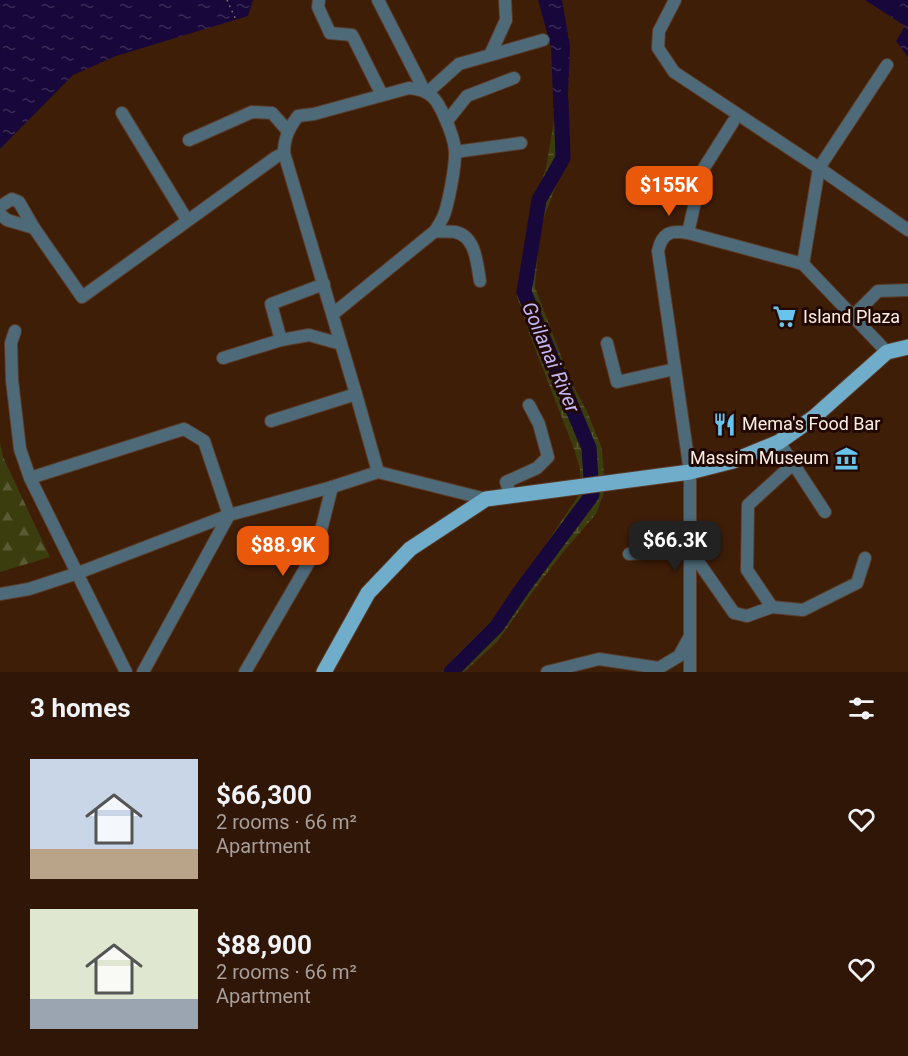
<!DOCTYPE html>
<meta charset="utf-8">
<style>
:root{--surface:#2f1606;--page:#371f10;--text:#f1f3f6;--muted:#a79f9b;--accent:#ea580c}
body{margin:0;font-family:Roboto,sans-serif;background:var(--page);color:var(--text);height:100vh;display:flex;flex-direction:column;font-size:22px;white-space:nowrap}
*{box-sizing:border-box;margin:0}
p{font-size:20px;color:var(--muted)}
.icon{flex:none;width:33px;height:33px;fill:none;stroke:currentColor;stroke-width:2;stroke-linecap:round;stroke-linejoin:round}
.map{position:relative;height:672px;overflow:hidden}
.sheet{display:flex;flex-direction:column;background:var(--surface);flex:1}
.sheet>*{flex:none}
.price{position:absolute;translate:-50% -51px;padding:0 14px;border-radius:12px;background:var(--accent);color:#fff;font-size:20px;line-height:39px;filter:drop-shadow(0 2px 3px #0008)}
.price::after{content:'';position:absolute;left:50%;top:36px;width:18px;height:14px;margin-left:-9px;background:inherit;clip-path:polygon(0 0,100% 0,50% 100%)}
.price.on{background:#222;color:#fff}
ul{padding:0;list-style:none}
li{display:flex;align-items:center;gap:18px;height:150px;padding:0 30px}
li span{display:grid;place-items:center;flex:none;width:168px;height:120px;border-radius:0px;color:#555}
li>.icon{margin-inline-start:auto}
span .icon{width:72px;height:72px;fill:#fffc;stroke-width:1}
li b{font-size:26px}
h2{display:flex;justify-content:space-between;align-items:center;height:72px;padding:0 30px;font-size:26px}
.map>svg:first-child{display:block}
</style>
<div class="map">
<svg width="908" height="672" viewBox="0 0 908 672">
<defs>
<pattern id="forest-firs" width="22" height="20" patternUnits="userSpaceOnUse" patternTransform="scale(1.5)"><rect width="22" height="20" fill="#3c3d0f"/><path d="M5 1l3.5 6h-7zM16 11l3.5 6h-7z" fill="#595932"/></pattern>
<pattern id="wetland-marsh" width="20" height="14" patternUnits="userSpaceOnUse" patternTransform="scale(1.5)"><rect width="20" height="14" fill="#3c3d0f"/><path d="M1 5h8M5 5V1M11 12h8M15 12V8" fill="none" stroke="#595932"/></pattern>
<pattern id="water-ripples" width="26" height="14" patternUnits="userSpaceOnUse" patternTransform="scale(1.5)"><rect width="26" height="14" fill="#18073a"/><path d="M2 4q2-2 4 0t4 0M15 11q2-2 4 0t4 0" fill="none" stroke="#3a2b56"/></pattern>
</defs>
<rect width="100%" height="100%" fill="#3f1e08"/>
<polygon fill="url(#forest-firs)" points="0,442 3,457 50,557 0,572"/>
<polygon fill="url(#wetland-marsh)" points="554,121 567,121 567,156 540,228 535,287 570,380 587,411 602,449 605,490 596,514 564,551 531,594 497,642 464,672 442,672 457,655 494,618 521,581 581,492 580,469 574,449 531,338 517,296 531,213 546,168"/>
<g fill="url(#water-ripples)">
<polygon points="0,0 253,0 248,16 116,56 73,75 0,149"/>
<polygon points="538,0 562,0 570,46 567,121 554,121 551,47"/>
<polygon points="865,0 908,0 908,57 896,41 905,26"/>
</g>
<g fill="none" stroke-linecap="round" stroke-linejoin="round">
<polyline stroke="#18073a" stroke-width="15" points="451,672 497,626 522,589 592,495 589,448 524,292 539,200 563,158 561,100"/>
<defs>
<g id="minor">
<polyline points="319,0 318,7 330,33 352,35 382,95"/>
<polyline points="378,0 424,90"/>
<polyline points="675,0 659,31 658,48 674,72 819,168 803,264"/>
<polyline points="490,55 506,20 505,0"/>
<polyline points="887,65 819,168 908,230"/>
<polyline points="428,92 459,64 543,40"/>
<polyline points="122,113 187,220"/>
<polyline points="447,121 467,96 514,78"/>
<polyline points="189,140 252,112 272,113 288,131"/>
<polyline points="455,152 521,143"/>
<polyline points="0,208 1,206 12,199 19,202 34,228 82,297 276,157 284,153"/>
<polyline points="0,214 7,220 34,228"/>
<path d="M435,231c7,1 14,0 20,1 21,4 22,32 25,49"/>
<polyline points="688,233 702,171 733,122"/>
<path d="M333,314l102,-83c3,-5 7,-11 9,-16 5,-14 12,-51 11,-65 -1,-11 -5,-21 -10,-32 -8,-19 -14,-28 -36,-30l-95,26 -16,2c-9,12 -14,22 -14,37l72,241 22,78 108,27"/>
<polyline points="852,317 878,291 908,290"/>
<polyline points="15,331 11,343 12,380 20,449 30,478"/>
<polyline points="281,340 271,304 324,284"/>
<polyline points="607,343 617,382 675,369"/>
<polyline points="223,358 281,340 309,335 341,344"/>
<polyline points="271,421 356,394"/>
<polyline points="779,442 825,512"/>
<polyline points="511,496 506,482 537,468 548,457 539,424 529,405"/>
<polyline points="629,554 690,550 734,613 747,616 772,607 747,570 748,505 793,464"/>
<polyline points="0,594 29,589 78,573 229,515 332,487 378,472"/>
<polyline points="772,607 803,610 857,583 865,558"/>
<polyline points="126,672 30,478 184,429 204,441 229,515 143,672"/>
<polyline points="245,672 316,550 332,487"/>
<polyline points="547,672 599,659 659,668 679,656 690,636"/>
<path d="M690,672v-200l-32,-221c4,-18 12,-21 30,-18l115,31 84,88"/>
</g>
<polyline id="major" points="324,672 368,593 410,549 486,499 690,472 733,461 779,442 813,418 887,352 908,347"/>
</defs>
<use href="#minor" stroke="#5a3b27" stroke-width="14"/>
<use href="#major" stroke="#5a3b27" stroke-width="17"/>
<polyline stroke="#927868" stroke-width="1.5" stroke-dasharray="1.5 4.5" stroke-linecap="butt" points="227,0 236,20"/>
<use href="#minor" stroke="#4e6a79" stroke-width="12"/>
<use href="#major" stroke="#70adcb" stroke-width="15"/>
</g>
<defs>
<symbol id="supermarket-bare" viewBox="-9 -9 18 18"><path d="M-6-5.5h2.5l.6 2H6L4.5 2H-2.5L-4.4-4H-6ZM-1.5 3.2a1.3 1.3 0 1 0 .1 0ZM3 3.2a1.3 1.3 0 1 0 .1 0Z" fill="#67c4ef" stroke="#210800" stroke-width="2.5" paint-order="stroke"/></symbol>
<symbol id="restaurant-bare" viewBox="-9 -9 18 18"><path d="M-5-6h1v4h1v-4h1v4h1v-4h1v5L-1.5 .5V6h-2V.5L-5-1ZM5-6V6H3V1.5H1.5Q1.5-4 5-6Z" fill="#67c4ef" stroke="#210800" stroke-width="2.5" paint-order="stroke"/></symbol>
<symbol id="museum-bare" viewBox="-9 -9 18 18"><path d="M0-6L6-3V-2H-6V-3ZM-5-1h2V3h-2ZM-1-1h2V3h-2ZM3-1h2V3H3ZM-6 4H6V6H-6Z" fill="#67c4ef" stroke="#210800" stroke-width="2.5" paint-order="stroke"/></symbol>
</defs>
<g fill-rule="evenodd">
<use href="#supermarket-bare" x="768" y="300" width="33" height="33"/>
<use href="#restaurant-bare" x="708" y="408" width="33" height="33"/>
<use href="#museum-bare" x="830" y="442" width="33" height="33"/>
</g>
<g text-anchor="middle" stroke-width="6" stroke-linejoin="round" paint-order="stroke">
<g font-size="18" fill="#fdeee5" stroke="#210800" text-anchor="start">
<text x="803" y="323">Island Plaza</text>
<text x="742" y="430">Mema's Food Bar</text>
<text x="829" y="464" text-anchor="end">Massim Museum</text>
</g>
<g font-size="20" font-style="italic" fill="#c1b7fc" stroke="#210800">
<text transform="translate(551 357) rotate(67)" y="7">Goilanai River</text>
</g>
</g>
</svg>
<b class="price" style="left:669px;top:217px">$155K</b>
<b class="price on" style="left:675px;top:572px">$66.3K</b>
<b class="price" style="left:283px;top:577px">$88.9K</b>
</div>
<section class="sheet">
<h2>3 homes<svg class="icon" aria-label="filters" viewBox="0 0 24 24"><path d="M4 7h16M4 17h16"/><circle cx="9" cy="7" r="2"/><circle cx="15" cy="17" r="2"/></svg></h2>
<ul>
<li><span style="background:linear-gradient(#c9d6e8 75%,#b9a48a 0)"><svg class="icon" aria-label="home" viewBox="0 0 24 24"><path d="M3 11l9-7 9 7M6 9v11h12V9"/></svg></span><div><b>$66,300</b><p>2 rooms · 66 m²</p><p>Apartment</p></div><svg class="icon" aria-label="heart" viewBox="0 0 24 24"><path d="M12 20l-8-8c-3-5 5-10 8-4 3-6 11-1 8 4z"/></svg></li>
<li><span style="background:linear-gradient(#dfe7d0 75%,#9aa5b1 0)"><svg class="icon" aria-label="home" viewBox="0 0 24 24"><path d="M3 11l9-7 9 7M6 9v11h12V9"/></svg></span><div><b>$88,900</b><p>2 rooms · 66 m²</p><p>Apartment</p></div><svg class="icon" aria-label="heart" viewBox="0 0 24 24"><path d="M12 20l-8-8c-3-5 5-10 8-4 3-6 11-1 8 4z"/></svg></li>
</ul>
</section>
